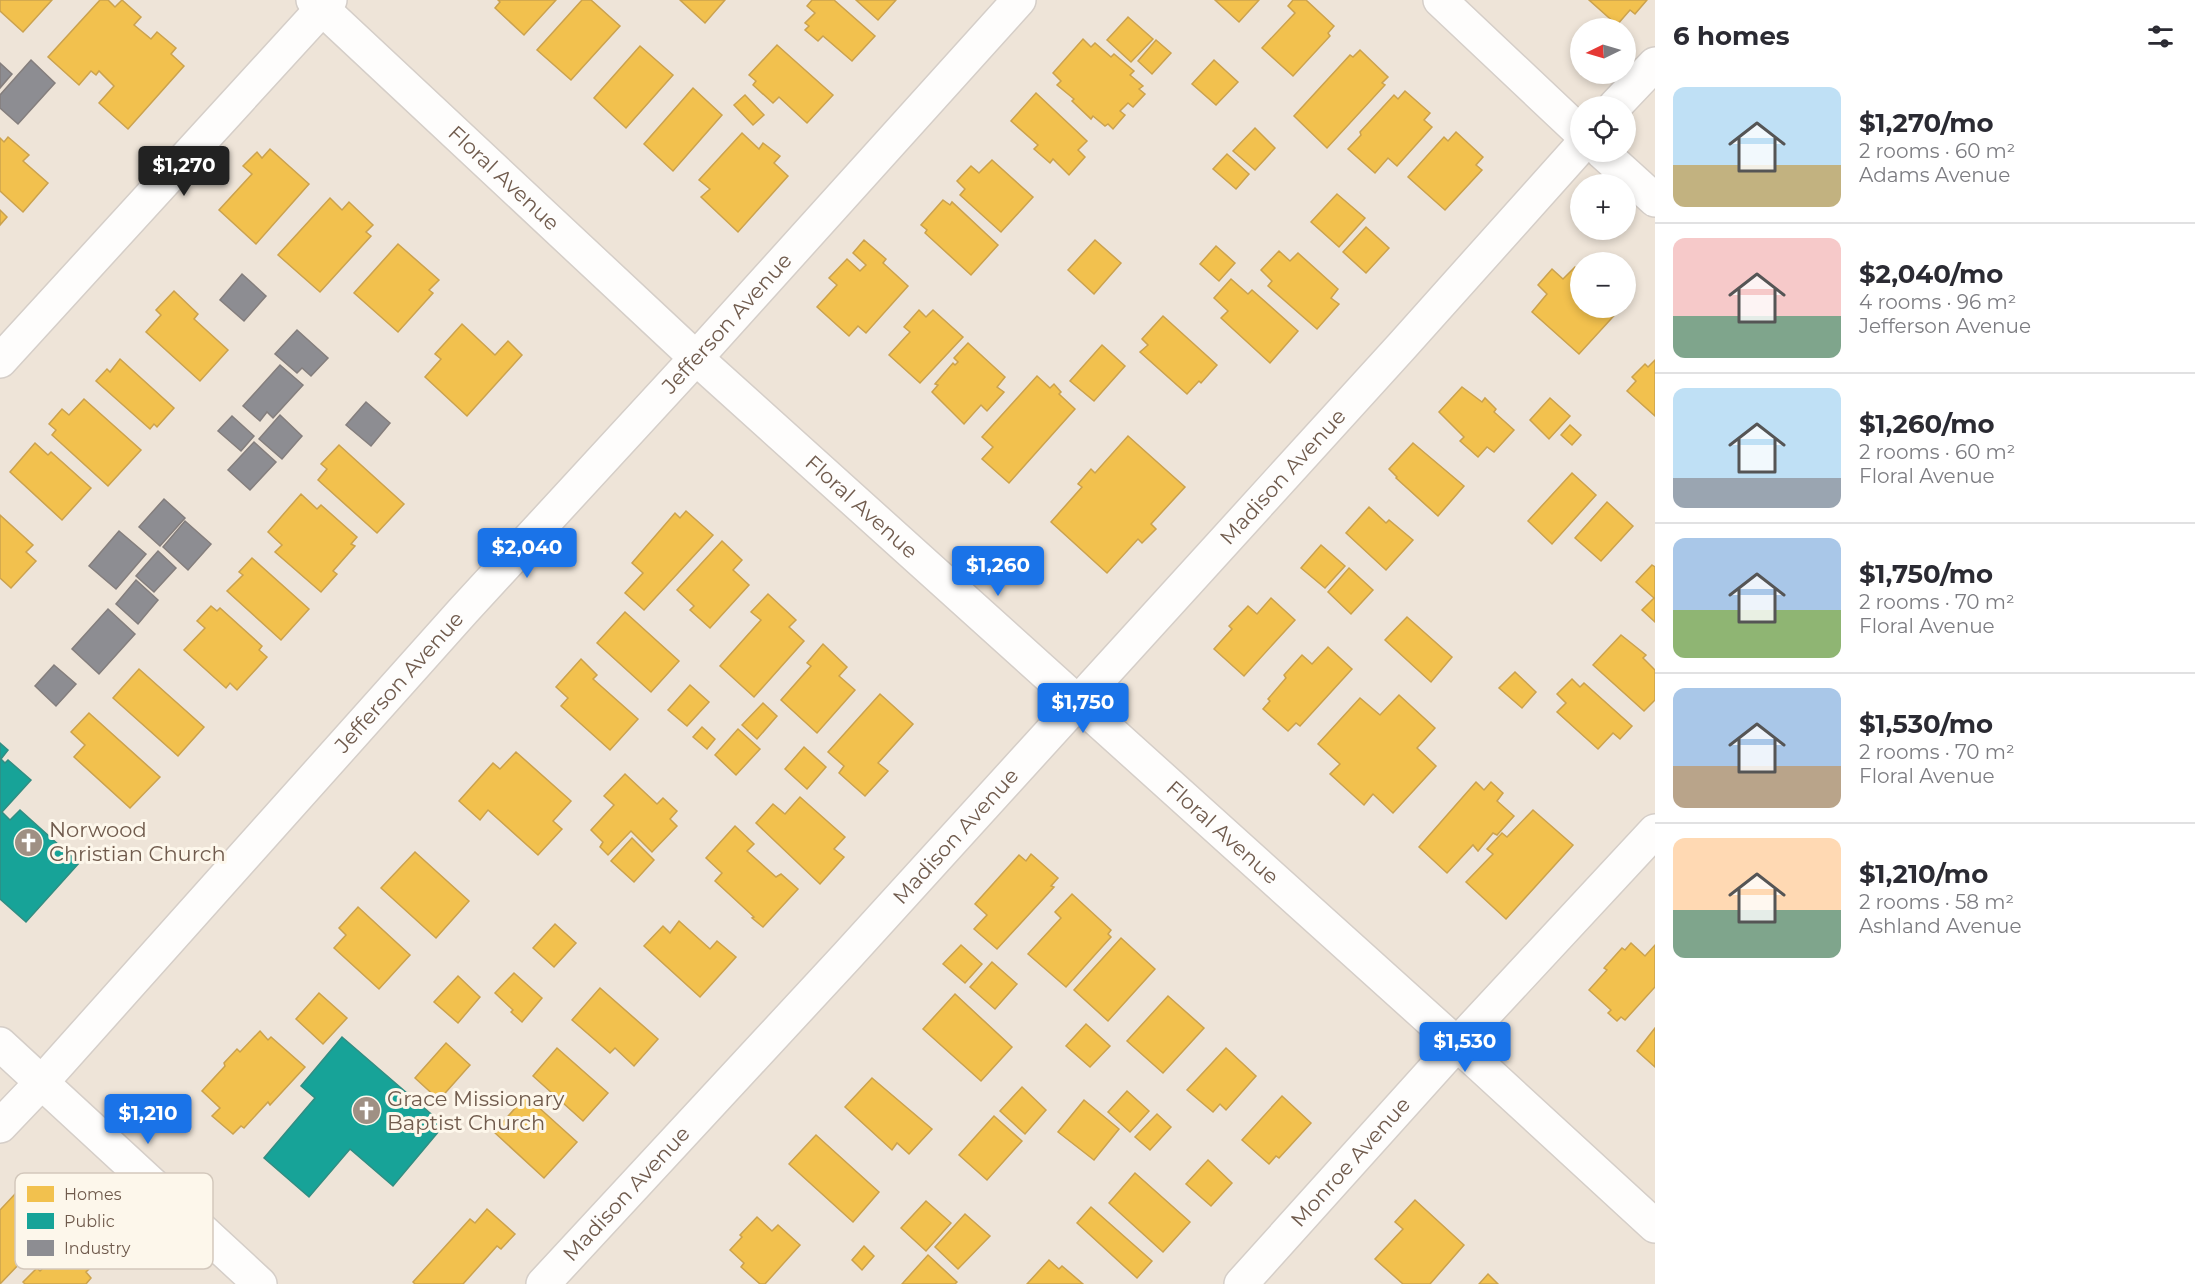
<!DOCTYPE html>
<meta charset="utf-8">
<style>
:root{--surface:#fff;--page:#f2f2f3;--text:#2b2b33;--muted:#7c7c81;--line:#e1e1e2;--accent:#1a73e8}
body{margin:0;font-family:Montserrat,sans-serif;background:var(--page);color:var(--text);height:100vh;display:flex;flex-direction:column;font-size:22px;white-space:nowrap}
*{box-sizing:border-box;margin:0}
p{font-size:20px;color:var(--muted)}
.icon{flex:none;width:33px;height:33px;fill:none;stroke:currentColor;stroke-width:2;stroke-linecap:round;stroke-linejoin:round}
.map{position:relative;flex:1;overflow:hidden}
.drawer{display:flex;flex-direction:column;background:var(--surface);width:540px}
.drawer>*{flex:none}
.needle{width:39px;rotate:265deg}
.controls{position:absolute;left:1570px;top:18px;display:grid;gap:12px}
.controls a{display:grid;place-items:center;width:66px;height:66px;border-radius:50%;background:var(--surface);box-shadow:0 3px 9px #0003;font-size:30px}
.price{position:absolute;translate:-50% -51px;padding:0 14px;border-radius:6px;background:var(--accent);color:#fff;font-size:20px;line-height:39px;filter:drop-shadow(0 2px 3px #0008)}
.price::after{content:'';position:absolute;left:50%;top:36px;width:18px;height:14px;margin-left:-9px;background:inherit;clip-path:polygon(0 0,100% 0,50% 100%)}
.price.on{background:#222;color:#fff}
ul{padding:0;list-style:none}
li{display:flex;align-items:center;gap:18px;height:150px;padding:0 18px}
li+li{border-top:2px solid var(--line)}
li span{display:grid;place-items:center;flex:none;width:168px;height:120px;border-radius:12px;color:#555}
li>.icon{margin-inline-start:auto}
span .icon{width:72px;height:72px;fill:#fffc;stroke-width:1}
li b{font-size:26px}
h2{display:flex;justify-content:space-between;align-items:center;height:72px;padding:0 18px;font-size:26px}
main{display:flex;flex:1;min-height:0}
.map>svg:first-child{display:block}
</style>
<main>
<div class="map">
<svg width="1655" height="1284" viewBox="0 0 1655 1284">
<rect width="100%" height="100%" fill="#f6f1ea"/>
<path fill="#eee4d8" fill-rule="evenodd" d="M0,0h1655v1284h-1655zM1581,28h45v46h-45zM1581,106h45v46h-45zM1581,184h45v46h-45zM1581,262h45v46h-45z"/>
<g fill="#f2c14e" stroke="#cba24e" stroke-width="1.5">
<polygon points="0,0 52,0 23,32 0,11"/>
<polygon points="100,0 108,0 115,7 122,0 141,17 134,25 151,39 157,32 176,48 171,54 184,66 128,129 99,103 114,86 99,71 96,75 91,71 79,85 48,57"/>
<polygon points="498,0 556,0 524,35 495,8 500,2"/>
<polygon points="582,0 591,0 620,26 571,80 537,50"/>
<polygon points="680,0 725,0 705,23"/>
<polygon points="812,0 834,0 875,36 852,61 823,36 818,41 805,30 809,26 805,23 815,13 807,6"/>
<polygon points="856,0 896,0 878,20"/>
<polygon points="1215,0 1259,0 1239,22"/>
<polygon points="1293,0 1306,0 1334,26 1328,33 1330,36 1293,76 1262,48 1295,13 1288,6"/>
<polygon points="1589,0 1647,0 1635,14 1630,10 1617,25"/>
<polygon points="1128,17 1153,39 1131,62 1107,40"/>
<polygon points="1083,39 1091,47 1095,43 1111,57 1114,54 1134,71 1130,75 1143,86 1139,89 1145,94 1133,107 1128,103 1120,111 1125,115 1113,129 1108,124 1105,126 1093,116 1091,119 1072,101 1074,99 1057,85 1061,81 1053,73"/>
<polygon points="1156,40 1171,53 1152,74 1138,61"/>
<polygon points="777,45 833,95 807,123 779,97 773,103 753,85 756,81 749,75"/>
<polygon points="640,46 673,75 626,128 594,98"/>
<polygon points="1360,50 1388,77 1382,83 1385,85 1327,148 1294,116 1350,55 1353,57"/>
<polygon points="1214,60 1238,82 1216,105 1192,84"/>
<polygon points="693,88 722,115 673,171 644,144"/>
<polygon points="1405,91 1430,113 1424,120 1432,127 1397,166 1388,158 1375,173 1348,149 1361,135 1360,132 1394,95 1398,99"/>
<polygon points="1036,93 1087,141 1078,150 1085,157 1069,175 1053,159 1050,163 1034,149 1038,145 1011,121"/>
<polygon points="745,95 764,115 753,125 734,105"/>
<polygon points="1255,128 1275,148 1255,170 1233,151"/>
<polygon points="1456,132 1483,157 1476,165 1482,170 1445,210 1408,177 1444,137 1448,141"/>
<polygon points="742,133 759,149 763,143 780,156 774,163 788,176 738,232 701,197 710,189 699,180"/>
<polygon points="8,137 29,155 23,161 48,183 23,212 0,191 0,138 4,142"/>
<polygon points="270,149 309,184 256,244 219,210 252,174 243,166 257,152 262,158"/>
<polygon points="1227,154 1249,174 1236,189 1213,169"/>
<polygon points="992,160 1033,197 1001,232 960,195 965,189 957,181 971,166 979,173"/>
<polygon points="1337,194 1365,218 1339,247 1311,222"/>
<polygon points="330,198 342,210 349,202 373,225 366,232 371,236 320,292 278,255"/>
<polygon points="943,200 950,205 952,202 998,245 971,275 925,233 927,230 921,225"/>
<polygon points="0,210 7,217 0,225"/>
<polygon points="1366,227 1389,248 1366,273 1343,252"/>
<polygon points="864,240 886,259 883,263 908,286 866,333 858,326 849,336 817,307 837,285 829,278 847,259 860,271 866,265 853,253"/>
<polygon points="1095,240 1121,263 1094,294 1068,270"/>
<polygon points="398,244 439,280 429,290 433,293 398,332 354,293"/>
<polygon points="1216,246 1235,263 1219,281 1200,264"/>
<polygon points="1279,251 1290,261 1298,253 1338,289 1331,298 1339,304 1317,329 1268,286 1272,281 1261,270"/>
<polygon points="1575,267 1581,272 1581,308 1621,308 1579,354 1532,312 1547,294 1538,285 1552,269 1563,279"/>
<polygon points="1231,279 1248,294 1252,290 1298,331 1270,363 1221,318 1228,311 1214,298"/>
<polygon points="174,291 198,314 194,319 228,350 200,381 146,332 161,315 156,310"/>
<polygon points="919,310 926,317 933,310 963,337 920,383 889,355 910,332 904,327"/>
<polygon points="1163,316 1217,365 1201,383 1199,381 1187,394 1140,352 1148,345 1142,339"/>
<polygon points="462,324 495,355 508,341 522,355 467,416 425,377 441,359 435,354"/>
<polygon points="968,343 1005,377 997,387 1004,392 987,411 981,405 964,424 932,392 938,385 935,384 953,363 955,365 958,362 954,358"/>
<polygon points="1102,345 1125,366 1094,401 1070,381"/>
<polygon points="120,359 174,408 157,427 154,424 150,429 96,381 107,369 110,372"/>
<polygon points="1655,360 1655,416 1627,391 1636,381 1632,377 1645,364 1648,367"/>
<polygon points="1037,376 1050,388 1054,384 1061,392 1059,394 1075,409 1009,483 982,459 993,447 982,437"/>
<polygon points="1462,387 1482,402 1485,398 1496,409 1494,412 1514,430 1494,452 1487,447 1478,457 1460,441 1464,437 1439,412"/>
<polygon points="1550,398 1570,416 1549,439 1530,420"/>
<polygon points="84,399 141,450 108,486 52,435 56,430 49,424 62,409 69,415"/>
<polygon points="1570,425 1581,435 1572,445 1561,435"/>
<polygon points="1128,436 1185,487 1151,524 1156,529 1142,543 1138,539 1107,573 1051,522 1082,487 1078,484 1091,469 1095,473"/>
<polygon points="35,443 48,455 51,452 91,488 62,520 10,472"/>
<polygon points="1413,443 1464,486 1438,516 1396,478 1397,477 1389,469"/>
<polygon points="339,445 404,504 377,533 318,480 327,469 321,464"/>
<polygon points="1572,473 1596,495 1552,544 1528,521"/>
<polygon points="301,494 317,509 321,505 357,537 351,544 355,546 333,571 337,574 321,592 275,552 282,545 268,532"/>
<polygon points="1607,502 1633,526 1601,561 1575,538"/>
<polygon points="1369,507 1386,523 1389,520 1413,540 1386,570 1346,533"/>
<polygon points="686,511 713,535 644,610 625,593 643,573 632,563 675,513 680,518"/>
<polygon points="0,515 33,545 26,552 36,561 11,588 0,578"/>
<polygon points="722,541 742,560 733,570 749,585 710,628 690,610 694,606 677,590"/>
<polygon points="1321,545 1345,566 1325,588 1301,568"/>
<polygon points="252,558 309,609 281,640 227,591 243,575 239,572"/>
<polygon points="1652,565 1655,567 1655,622 1642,610 1654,598 1636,582"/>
<polygon points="1349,568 1373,590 1351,614 1328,592"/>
<polygon points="768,594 796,620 789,627 804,641 754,697 720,666 761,620 751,612"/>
<polygon points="1271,598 1295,620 1244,676 1214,649 1232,629 1229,626 1248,606 1257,614"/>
<polygon points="211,606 217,611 220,608 262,646 259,650 267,657 237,690 230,683 226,688 184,650 205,628 197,621"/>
<polygon points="625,612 679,661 651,692 597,643"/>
<polygon points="1407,617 1452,657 1431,682 1385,640"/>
<polygon points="1621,635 1646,655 1643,658 1655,670 1655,700 1644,711 1593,665"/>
<polygon points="823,644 847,667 839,676 855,690 817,733 781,700 811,666 807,663"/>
<polygon points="1328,647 1352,669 1300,726 1296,723 1288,731 1263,709 1270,701 1268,699 1286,678 1284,675 1302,655 1312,664"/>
<polygon points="581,659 597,675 593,679 638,719 610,750 561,706 568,698 556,687"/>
<polygon points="139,669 204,727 178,756 113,698"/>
<polygon points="1515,672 1536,692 1522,708 1499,688"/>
<polygon points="1572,679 1580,687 1584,683 1632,726 1620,739 1613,733 1598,749 1557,712 1566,703 1557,694"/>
<polygon points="690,685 709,702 687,726 668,710"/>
<polygon points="880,694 913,724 878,763 888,771 865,796 839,773 844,766 828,752"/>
<polygon points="1399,695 1435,728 1417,748 1436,766 1393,813 1373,794 1364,805 1330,774 1340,764 1318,744 1360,698 1380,715"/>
<polygon points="763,703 777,716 757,739 742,725"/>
<polygon points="89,713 160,777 130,808 74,757 85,745 71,732"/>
<polygon points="702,727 715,739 707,749 693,737"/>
<polygon points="738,729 760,749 736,775 715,755"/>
<polygon points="804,747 826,767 807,789 785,769"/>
<polygon points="516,752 571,801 553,821 562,829 538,855 488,810 480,820 459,801 493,763 500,769"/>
<polygon points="625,774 657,804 663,798 677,811 670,819 677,826 652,852 631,831 608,855 600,847 603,842 591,830 614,805 604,796"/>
<polygon points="1476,782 1484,790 1491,782 1503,793 1497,801 1514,816 1497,835 1493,833 1478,851 1473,845 1447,873 1419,847"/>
<polygon points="800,797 845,837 834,849 844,857 820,884 756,823 773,804 785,814"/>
<polygon points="1533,810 1573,845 1506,919 1466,882 1493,854 1487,849 1502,833 1507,837"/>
<polygon points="735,826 754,844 747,851 776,877 781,874 798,889 763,927 752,918 754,917 715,881 722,873 706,858"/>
<polygon points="632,838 654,860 634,882 611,861"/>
<polygon points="415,852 469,901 436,938 381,888"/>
<polygon points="1031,854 1058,878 1051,886 1054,887 997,949 974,929 987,915 975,904 1019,855 1026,861"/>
<polygon points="1072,894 1111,930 1108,934 1111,937 1066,987 1028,954 1061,918 1055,912"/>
<polygon points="358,907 410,955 379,989 334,948 346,935 339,928"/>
<polygon points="679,921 710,949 717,941 736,957 700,997 644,946 663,926 670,933"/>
<polygon points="555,924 576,943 554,967 533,948"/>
<polygon points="1121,938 1155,969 1108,1021 1074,990"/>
<polygon points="1631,943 1645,956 1655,945 1655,987 1625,1020 1621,1017 1617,1021 1608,1013 1611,1010 1589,990 1607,970 1604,968 1622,948 1625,950"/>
<polygon points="961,945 982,964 965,983 943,964"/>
<polygon points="992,962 1017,984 995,1009 970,987"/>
<polygon points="514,973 542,998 522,1022 511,1012 513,1010 495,993"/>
<polygon points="458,976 480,997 458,1023 434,1002"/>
<polygon points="600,988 658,1039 634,1066 615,1048 610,1053 572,1020"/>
<polygon points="319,993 347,1018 323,1044 296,1019"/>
<polygon points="955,994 1012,1047 981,1081 923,1029"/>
<polygon points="1168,996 1204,1028 1163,1073 1127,1041"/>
<polygon points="1086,1024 1110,1046 1090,1067 1066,1046"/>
<polygon points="1655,1028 1655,1067 1637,1051"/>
<polygon points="260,1031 268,1040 271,1037 305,1067 270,1105 268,1102 244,1128 241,1126 233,1134 212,1116 220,1108 202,1091 225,1066 224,1063 237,1049 240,1052"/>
<polygon points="446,1043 470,1065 439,1100 415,1078"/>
<polygon points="557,1048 608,1093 583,1121 533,1076"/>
<polygon points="1226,1048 1256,1076 1226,1110 1220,1104 1213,1112 1187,1090"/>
<polygon points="872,1078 932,1129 909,1154 897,1143 892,1150 845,1107"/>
<polygon points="1022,1087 1046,1110 1025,1134 1000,1111"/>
<polygon points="1127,1091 1149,1111 1130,1132 1108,1112"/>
<polygon points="526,1096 577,1142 544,1178 494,1132"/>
<polygon points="1282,1096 1311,1123 1279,1158 1276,1156 1269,1164 1242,1140"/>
<polygon points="1084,1100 1119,1129 1094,1160 1058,1132"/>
<polygon points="1157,1114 1171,1127 1150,1150 1135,1137"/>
<polygon points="994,1116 1022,1141 987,1180 959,1155"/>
<polygon points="816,1135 879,1192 853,1222 789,1164"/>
<polygon points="1208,1160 1232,1183 1211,1206 1186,1184"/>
<polygon points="1135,1173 1190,1222 1163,1252 1109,1203"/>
<polygon points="15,1194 44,1221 34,1232 43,1239 0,1284 0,1210"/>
<polygon points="1415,1200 1464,1245 1430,1284 1403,1284 1375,1259 1403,1229 1395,1222"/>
<polygon points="926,1201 951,1223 926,1251 901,1228"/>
<polygon points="1091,1207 1152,1261 1137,1278 1077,1223"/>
<polygon points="487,1209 515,1234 501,1249 497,1246 463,1284 415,1284 413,1282 470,1219 475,1223"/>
<polygon points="965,1214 990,1236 958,1269 935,1247"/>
<polygon points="757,1217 772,1231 778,1225 800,1245 765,1284 760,1284 741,1267 744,1263 730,1250 742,1237 740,1235"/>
<polygon points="67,1244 92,1266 86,1272 91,1278 86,1284 25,1284 23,1282 37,1268 40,1271"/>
<polygon points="864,1246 874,1256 862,1270 852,1260"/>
<polygon points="928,1255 957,1282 955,1284 902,1284"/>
<polygon points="1049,1260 1059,1269 1062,1266 1083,1284 1027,1284"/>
<polygon points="1488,1274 1498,1284 1479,1284"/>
</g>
<g fill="#17a398" stroke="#328d82" stroke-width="1.5">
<polygon points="0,743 8,750 1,759 5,763 8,760 31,780 2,812 10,820 20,810 79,863 26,922 0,899"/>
<polygon points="342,1037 444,1125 393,1186 350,1149 309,1197 264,1158 315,1098 301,1086"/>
</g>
<g fill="#8d8d92" stroke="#847e7d" stroke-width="1.5">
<polygon points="31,60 55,83 18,124 0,108 0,95"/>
<polygon points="0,63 12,74 0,88"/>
<polygon points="242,274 266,296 244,321 220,300"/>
<polygon points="297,330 328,358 311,376 302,368 297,373 275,354"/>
<polygon points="280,365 303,385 273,418 267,412 260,421 243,406"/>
<polygon points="366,402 390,423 371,446 346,425"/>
<polygon points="280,415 302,436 282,459 259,439"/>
<polygon points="232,416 254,436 241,451 218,431"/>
<polygon points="254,442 276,462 250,490 228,470"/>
<polygon points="164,499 185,518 160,546 139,527"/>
<polygon points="185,521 211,544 188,570 163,547"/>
<polygon points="119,531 146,554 116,589 89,566"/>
<polygon points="158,551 176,568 154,592 136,576"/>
<polygon points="136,580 158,600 138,624 116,604"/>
<polygon points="108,609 135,634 99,674 72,649"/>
<polygon points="54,665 76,684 56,706 35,686"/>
</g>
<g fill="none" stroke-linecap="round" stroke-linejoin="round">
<defs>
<g id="minor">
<path id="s1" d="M313,0l383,358 761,686 198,182"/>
<polyline points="1440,0 1581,133"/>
<polyline points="1615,106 1655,64"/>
<polyline points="1602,152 1655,200"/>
<polyline points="0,361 330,0"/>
<polyline points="0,1044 260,1284"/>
<path id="s2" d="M0,1126l42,-44 421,-471 233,-253 323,-358"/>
<path id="s3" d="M543,1284l304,-328 555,-610 179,-200"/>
<path id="s4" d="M1241,1284l216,-240 198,-213"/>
</g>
</defs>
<use href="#minor" stroke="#d5cec8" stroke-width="36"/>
<use href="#minor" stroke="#fefdfc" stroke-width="33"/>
</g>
<defs>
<symbol id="church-disc" viewBox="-11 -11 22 22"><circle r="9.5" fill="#9f9084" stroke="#fdf7eb"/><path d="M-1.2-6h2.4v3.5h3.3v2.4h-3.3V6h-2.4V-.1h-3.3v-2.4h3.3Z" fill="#fff"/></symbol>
</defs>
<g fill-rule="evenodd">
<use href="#church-disc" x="12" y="826" width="33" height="33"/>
<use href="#church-disc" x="350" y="1094" width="33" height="33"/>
</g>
<g text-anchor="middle" stroke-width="6" stroke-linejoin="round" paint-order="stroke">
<g font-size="21" fill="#705b4d" stroke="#fdf7eb">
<text dy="7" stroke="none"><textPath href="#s1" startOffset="261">Floral Avenue</textPath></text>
<text dy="7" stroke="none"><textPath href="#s2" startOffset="1083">Jefferson Avenue</textPath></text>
<text dy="7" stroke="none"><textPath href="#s3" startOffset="1095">Madison Avenue</textPath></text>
<text dy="7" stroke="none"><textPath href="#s1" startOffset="747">Floral Avenue</textPath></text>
<text dy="7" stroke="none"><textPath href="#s2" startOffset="597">Jefferson Avenue</textPath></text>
<text dy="7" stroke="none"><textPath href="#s1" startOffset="1233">Floral Avenue</textPath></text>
<text dy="7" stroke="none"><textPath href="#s3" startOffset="609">Madison Avenue</textPath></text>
<text dy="7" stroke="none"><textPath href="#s4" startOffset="164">Monroe Avenue</textPath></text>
<text dy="7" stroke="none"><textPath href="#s3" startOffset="123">Madison Avenue</textPath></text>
</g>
<g font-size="21" fill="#705b4d" stroke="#fdf7eb" text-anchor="start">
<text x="49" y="837">Norwood<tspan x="49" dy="24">Christian Church</tspan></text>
<text x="387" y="1106">Grace Missionary<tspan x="387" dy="24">Baptist Church</tspan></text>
</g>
</g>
<rect x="15" y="1173" width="198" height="96" rx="9" fill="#fdf7eb" stroke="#d3c8bc" stroke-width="1.5"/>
<rect x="27" y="1186" width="27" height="16" fill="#f2c14e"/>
<rect x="27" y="1213" width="27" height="16" fill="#17a398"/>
<rect x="27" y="1240" width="27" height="16" fill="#8d8d92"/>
<g font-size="16" fill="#705b4d">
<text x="64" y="1200">Homes</text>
<text x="64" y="1227">Public</text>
<text x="64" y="1254">Industry</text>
</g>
</svg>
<div class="controls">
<a><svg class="needle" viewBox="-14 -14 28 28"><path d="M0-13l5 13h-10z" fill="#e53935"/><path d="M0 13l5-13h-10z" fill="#7c7c81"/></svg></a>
<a><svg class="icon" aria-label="locate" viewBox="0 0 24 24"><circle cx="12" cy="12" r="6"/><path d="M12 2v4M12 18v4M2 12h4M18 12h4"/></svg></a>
<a>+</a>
<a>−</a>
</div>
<b class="price on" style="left:184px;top:197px">$1,270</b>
<b class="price" style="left:527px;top:579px">$2,040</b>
<b class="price" style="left:998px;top:597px">$1,260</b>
<b class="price" style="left:1083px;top:734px">$1,750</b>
<b class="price" style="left:1465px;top:1073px">$1,530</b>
<b class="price" style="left:148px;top:1145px">$1,210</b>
</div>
<section class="drawer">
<h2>6 homes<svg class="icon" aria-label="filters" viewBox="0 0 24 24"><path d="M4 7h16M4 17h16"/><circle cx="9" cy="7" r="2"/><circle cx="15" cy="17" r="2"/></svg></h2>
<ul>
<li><span style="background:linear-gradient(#bfe0f5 65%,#c2b280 0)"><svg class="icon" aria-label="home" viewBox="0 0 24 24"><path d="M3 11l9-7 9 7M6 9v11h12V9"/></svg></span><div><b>$1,270/mo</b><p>2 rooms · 60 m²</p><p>Adams Avenue</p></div></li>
<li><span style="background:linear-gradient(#f6c9c9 65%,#7fa58c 0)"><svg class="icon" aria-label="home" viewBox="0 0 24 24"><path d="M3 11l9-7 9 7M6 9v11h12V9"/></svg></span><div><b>$2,040/mo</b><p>4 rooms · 96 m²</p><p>Jefferson Avenue</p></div></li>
<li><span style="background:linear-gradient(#bfe0f5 75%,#9aa5b1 0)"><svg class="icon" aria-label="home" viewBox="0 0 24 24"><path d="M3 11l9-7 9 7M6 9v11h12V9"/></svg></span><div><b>$1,260/mo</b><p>2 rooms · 60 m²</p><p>Floral Avenue</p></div></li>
<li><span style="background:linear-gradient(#a9c7e8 60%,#8fb573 0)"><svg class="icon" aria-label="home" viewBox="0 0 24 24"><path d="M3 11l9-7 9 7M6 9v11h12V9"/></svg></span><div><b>$1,750/mo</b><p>2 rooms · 70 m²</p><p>Floral Avenue</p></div></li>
<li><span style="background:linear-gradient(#a9c7e8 65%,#b9a48a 0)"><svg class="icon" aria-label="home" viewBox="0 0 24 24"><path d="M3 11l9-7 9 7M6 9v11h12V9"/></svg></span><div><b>$1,530/mo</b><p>2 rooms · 70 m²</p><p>Floral Avenue</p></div></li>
<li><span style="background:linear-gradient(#ffd9b3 60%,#7fa58c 0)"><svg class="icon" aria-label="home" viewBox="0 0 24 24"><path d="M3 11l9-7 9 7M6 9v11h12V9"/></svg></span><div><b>$1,210/mo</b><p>2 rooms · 58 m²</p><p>Ashland Avenue</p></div></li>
</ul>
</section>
</main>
